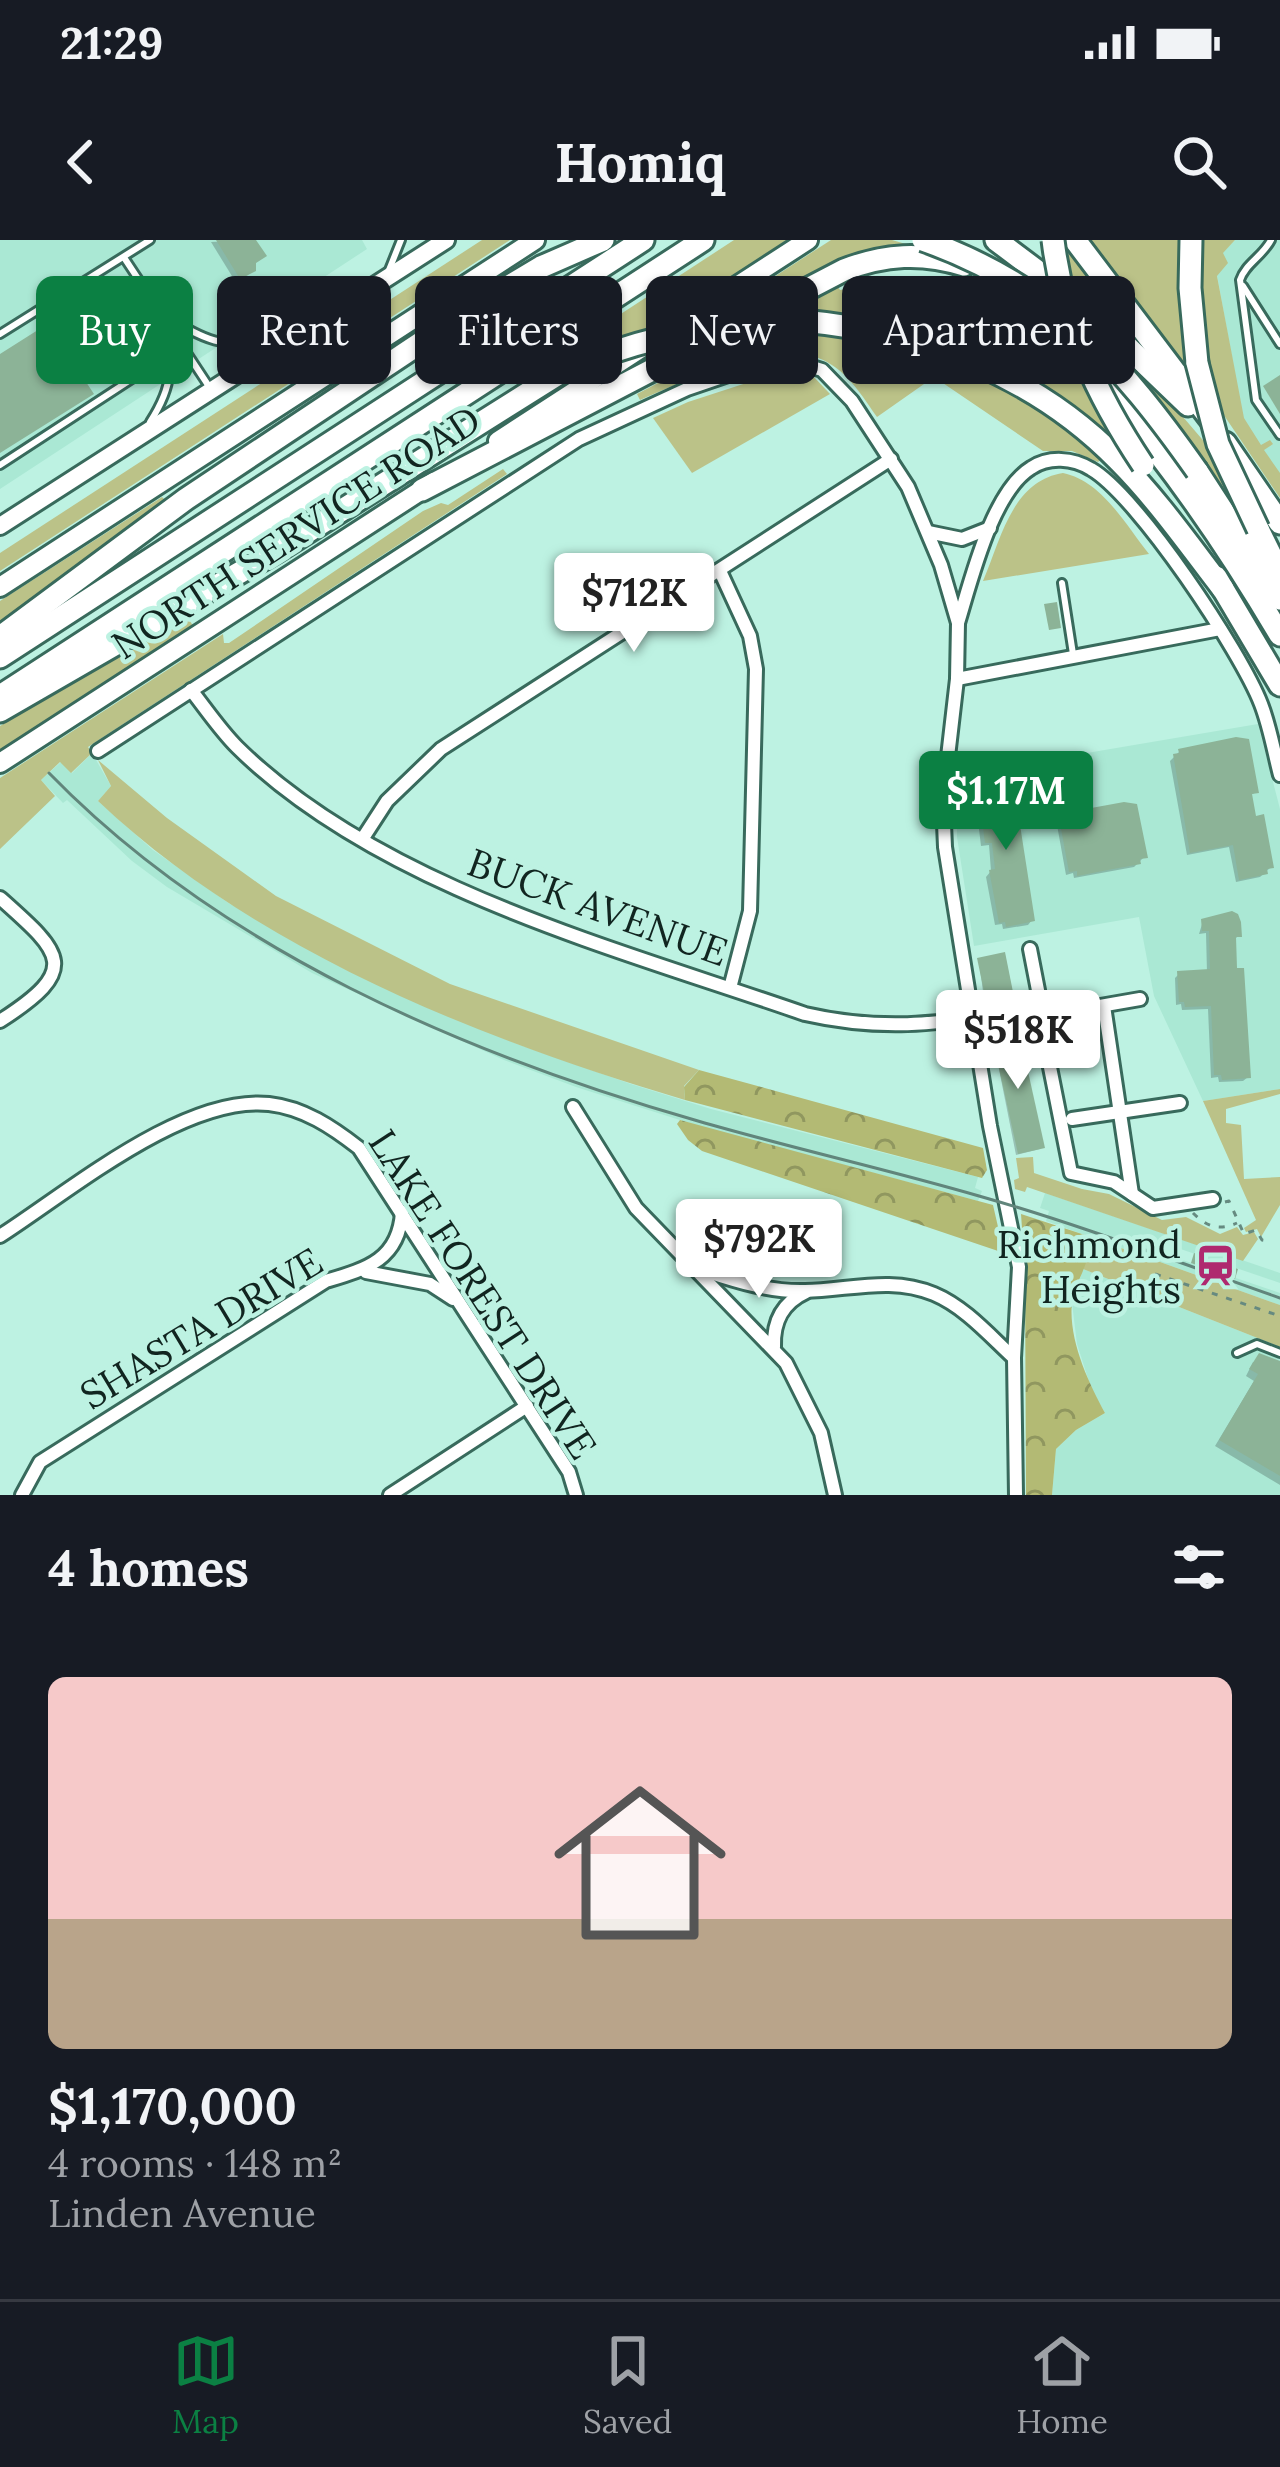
<!DOCTYPE html>
<meta charset="utf-8">
<style>
:root{--surface:#171b24;--page:#242831;--text:#f1f3f6;--muted:#9ea1a6;--line:#363941;--accent:#0b8043}
body{margin:0;font-family:Lora,serif;background:var(--page);color:var(--text);height:100vh;display:flex;flex-direction:column;font-size:45px;white-space:nowrap}
*{box-sizing:border-box;margin:0}
p{font-size:39px;color:var(--muted)}
.icon{flex:none;width:66px;height:66px;fill:none;stroke:currentColor;stroke-width:2;stroke-linecap:round;stroke-linejoin:round}
.map{position:relative;height:1255px;overflow:hidden}
.side{display:flex;flex-direction:column;background:var(--surface);flex:1}
.side>*{flex:none}
.guide{position:absolute;left:36px;top:36px;width:1209px;height:108px;display:flex;gap:24px}
.price{position:absolute;translate:-50% -102px;padding:0 27px;border-radius:12px;background:#fff;color:#222;font-size:39px;line-height:78px;filter:drop-shadow(0 3px 6px #0008)}
.price::after{content:'';position:absolute;left:50%;top:72px;width:36px;height:27px;margin-left:-18px;background:inherit;clip-path:polygon(0 0,100% 0,50% 100%)}
.price.on{background:var(--accent);color:#fff}
ul{padding:0;list-style:none}
li{display:grid;align-content:center;gap:24px;height:636px;padding:0 48px}
li span{display:grid;place-items:center;height:372px;border-radius:18px;color:#555}
li>.icon{margin-inline-start:auto}
span .icon{width:216px;height:216px;fill:#fffc;stroke-width:1}
li b{font-size:51px}
h2{display:flex;justify-content:space-between;align-items:center;height:144px;padding:0 48px;font-size:51px}
.tag{padding:0 42px;border-radius:18px;background:var(--surface);box-shadow:0 3px 9px #0004;font-size:42px;line-height:108px}
.tag.on{background:var(--accent);color:#fff}
.status{display:flex;justify-content:space-between;align-items:center;height:84px;padding:0 60px;background:var(--surface);direction:ltr}
.status svg{height:33px;fill:currentColor}
header{display:flex;justify-content:space-between;align-items:center;height:156px;padding:0 48px;background:var(--surface);font-size:54px;font-weight:800}
.tab-bar{display:flex;justify-content:space-around;align-items:center;height:168px;border-top:3px solid var(--line);background:var(--surface);font-size:33px;color:var(--muted)}
.tab-bar a{display:grid;justify-items:center;gap:6px}
.tab-bar .on{color:var(--accent)}
.map>svg:first-child{display:block}
</style>
<div class="status"><b>21:29</b><svg viewBox="0 0 49 12"><path d="M0 12V9h3v3zM5 12V6h3v6zM10 12V3h3v9zM15 12V0h3v12zM26 1h20v11H26zM47 4h2v5h-2z"/></svg></div>
<header><svg class="icon" aria-label="back" viewBox="0 0 24 24"><path d="M15 5l-7 7 7 7"/></svg>Homiq<svg class="icon" aria-label="search" viewBox="0 0 24 24"><circle cx="10" cy="10" r="6"/><path d="M15 15l6 6"/></svg></header>
<div class="map">
<svg width="1280" height="1255" viewBox="0 0 1280 1255">
<defs>
<pattern id="forest-crowns" width="20" height="18" patternUnits="userSpaceOnUse" patternTransform="scale(3)"><rect width="20" height="18" fill="#b3ba74"/><path d="M2 6a3 3 0 1 1 6 0M12 15a3 3 0 1 1 6 0" fill="none" stroke="#90975f"/></pattern>
</defs>
<rect width="100%" height="100%" fill="#bdf2e2"/>
<g fill="#aae8d4">
<polygon points="0,0 362,0 367,9 0,249"/>
<polygon points="1235,0 1280,0 1280,253 1248,206 1217,35 1227,23 1222,13"/>
<polygon points="1258,484 1280,569 1280,849 1203,861 1154,756 1139,677 974,706 957,597 957,535"/>
<polygon points="92,513 111,546 98,561 153,610 230,664 362,736 517,804 631,844 711,869 978,937 975,948 982,951 978,961 702,887 576,847 504,820 312,733 167,647 132,621 67,560 63,563 41,540 61,522 72,533"/>
<polygon points="1045,953 1280,1033 1280,1043 1160,1002 1156,1011 1280,1053 1280,1065 1046,981 1049,971 1040,968"/>
<polygon points="1083,1029 1280,1107 1280,1255 1052,1255 1056,1209 1076,1190 1105,1173 1091,1148 1077,1104 1072,1063"/>
</g>
<g fill="#bbc288">
<polygon points="482,0 510,0 0,331 0,313"/>
<polygon points="734,0 788,0 651,89 563,122 558,115"/>
<polygon points="831,0 892,0 916,7 746,73 712,77"/>
<polygon points="1064,0 1067,0 1145,103 1071,40"/>
<polygon points="1087,0 1183,0 1189,129 1095,7"/>
<polygon points="1202,0 1235,0 1223,13 1228,23 1217,36 1244,178 1261,205 1270,200 1273,204 1264,210 1280,233 1280,258 1217,165 1203,88"/>
<path d="M889,43c75,3 156,37 198,103 13,20 24,43 36,65 -93,-90 -209,-132 -337,-139l51,-27 3,5z"/>
<polygon points="1081,78 1160,150 1213,212 1247,285 1153,155"/>
<path d="M804,91c130,17 196,46 299,127l-5,4 -26,-11h-29l-109,-74 -57,40c-14,-20 -28,-43 -50,-55 -51,-27 -138,18 -187,38l-3,-6 40,-21 13,3 71,-37z"/>
<polygon points="783,131 813,136 830,154 692,233 653,178 688,162"/>
<polygon points="503,229 507,234 88,507 92,513 71,533 60,522 41,540 55,556 0,609 0,538 223,394 224,403 229,403 423,271 441,263 448,265"/>
<path d="M1063,233c39,8 62,51 86,81l-166,27c18,-42 29,-100 80,-108z"/>
<polygon points="162,257 165,260 0,385 0,361"/>
<polygon points="186,374 193,386 0,510 0,486"/>
<path d="M98,520l69,58 109,78 174,88 249,86 -15,16 1,14c-208,-62 -428,-149 -587,-299l13,-15z"/>
<polygon points="1280,849 1280,854 1226,869 1226,883 1241,885 1244,939 1280,937 1280,965 1261,997 1257,989 1246,992 1244,988 1256,980 1203,861"/>
<polygon points="1033,917 1034,933 1082,949 1109,954 1162,980 1186,977 1220,994 1237,987 1243,995 1254,992 1258,999 1243,1021 1027,947 1025,952 1015,949 1014,940 1019,938 1016,918"/>
<polygon points="1082,994 1280,1065 1280,1107 1083,1029 1089,1006"/>
</g>
<g fill="url(#forest-crowns)">
<polygon points="699,830 983,908 987,930 982,938 685,860 684,847"/>
<polygon points="680,880 993,965 1004,1013 702,911 688,900 677,884"/>
<path d="M1021,974l61,20 7,12c0,20 -14,36 -17,56 -4,37 16,80 33,111l-29,17 -20,19 -4,46h-26l-1,-224z"/>
</g>
<g fill="#0003">
<polygon points="253,0 253,23 248,35 235,41 211,2"/>
<polygon points="1179,512 1256,552 1249,556 1271,627 1260,637 1236,642 1229,607 1187,615 1170,521"/>
<polygon points="984,547 1032,680 1028,685 1003,689 1002,684 995,685 986,637 991,631 989,605 981,606 975,556"/>
<polygon points="1066,576 1144,617 1134,627 1074,638 1073,633 1066,635 1057,585"/>
<polygon points="1203,681 1239,695 1233,701 1248,837 1243,841 1219,842 1218,837 1211,838 1208,769 1182,770 1181,764 1176,765 1175,738 1179,734 1207,733 1206,693 1199,694"/>
<polygon points="979,721 1012,761 1010,763 985,767"/>
<polygon points="993,799 1042,907 1040,909 1016,915"/>
<polygon points="1253,1122 1280,1128 1280,1245 1215,1206 1254,1141 1246,1136"/>
</g>
<g fill="#8cb397">
<polygon points="216,0 256,0 267,16 256,23 256,31 240,39"/>
<polygon points="71,69 79,82 56,97 94,154 0,213 0,114"/>
<polygon points="1280,135 1280,174 1263,146"/>
<polygon points="1057,362 1061,388 1049,390 1044,364"/>
<polygon points="1236,497 1249,499 1259,553 1252,554 1256,576 1264,574 1274,628 1267,629 1268,634 1239,640 1233,605 1190,613 1173,514 1179,513 1178,509"/>
<polygon points="1013,540 1035,681 1006,687 1005,682 999,683 989,630 995,629 992,603 985,603 978,549 984,548 983,544"/>
<polygon points="1124,562 1137,564 1148,618 1140,619 1141,624 1113,629 1077,636 1077,631 1069,632 1059,578 1065,577 1064,573"/>
<polygon points="1232,671 1238,674 1241,682 1242,697 1236,697 1237,728 1244,728 1251,838 1222,840 1221,835 1214,835 1211,766 1185,767 1184,762 1179,762 1177,731 1210,729 1209,691 1202,691 1201,679"/>
<polygon points="1005,712 1015,762 987,766 977,718"/>
<polygon points="1019,791 1045,908 1018,914 992,797"/>
<polygon points="1194,1013 1238,1029 1235,1039 1191,1023"/>
<polygon points="1259,1113 1280,1121 1280,1236 1219,1200 1258,1134 1249,1129"/>
</g>
<g fill="none" stroke-linecap="round" stroke-linejoin="round">
<defs>
<g id="service">
<path d="M1271,0c-8,16 -26,24 -31,40l16,120 24,35"/>
<polyline points="125,19 210,148"/>
<polyline points="389,30 401,0"/>
<polyline points="1243,46 1280,104"/>
<path d="M163,74c42,27 59,34 111,29"/>
<polyline points="0,94 150,0"/>
<path d="M150,182c27,-42 21,-59 11,-106"/>
<polyline points="0,225 141,133 85,42"/>
<polyline points="1062,343 1073,414"/>
<polyline points="1237,1113 1257,1104 1280,1113"/>
</g>
<g id="minor">
<polyline points="928,292 962,299 990,288"/>
<polyline points="720,331 750,396 756,429 750,671 730,748"/>
<path d="M958,383c13,-42 34,-131 73,-155 18,-12 42,-10 60,1 47,27 150,183 170,235 9,23 13,48 19,71"/>
<polyline points="957,439 1220,389"/>
<path d="M191,450c15,19 29,40 46,57 143,141 382,202 568,267 83,19 141,8 223,-3l14,16 29,146 43,9 39,26 60,-9"/>
<polyline points="98,511 579,199 687,149 731,134 793,121 822,130 852,161 908,247 941,325 958,383 957,439 943,560 945,607 990,886 1019,1027 1014,1118 1016,1255"/>
<polyline points="363,598 387,561 441,509 891,219"/>
<path d="M0,658c63,56 81,71 0,123"/>
<polyline points="1030,709 1043,776"/>
<polyline points="1104,766 1132,954"/>
<polyline points="1037,777 1140,759"/>
<polyline points="573,867 636,968 786,1123 821,1193 835,1255"/>
<polyline points="1072,879 1180,863"/>
<path d="M0,996c70,-45 184,-141 269,-132 35,4 63,23 90,44l210,324 7,23"/>
<path d="M705,1031c33,11 66,21 100,20 45,-1 86,-15 129,3 31,13 56,42 80,64"/>
<polyline points="366,1032 430,1044 453,1059"/>
<path d="M774,1107c-1,-25 8,-44 32,-55"/>
<path d="M22,1255l18,-33 286,-181c40,-12 73,-21 76,-69"/>
<polyline points="390,1255 527,1166"/>
</g>
<polyline id="secondary" points="0,286 446,0"/>
<g id="primary">
<polyline points="498,201 808,0"/>
<polyline points="0,347 535,0"/>
<polyline points="0,523 434,242"/>
</g>
<g id="motorway">
<polyline points="996,0 1089,70 1188,165"/>
<polyline points="1075,0 1209,177"/>
<polyline points="1191,0 1190,48 1197,123"/>
<path d="M1006,46c111,102 198,220 274,349"/>
<path d="M803,81c118,11 231,53 315,139 39,39 71,85 105,129"/>
<polyline points="1225,203 1280,283"/>
<polyline points="1197,231 1280,359"/>
<path d="M422,250l422,-220c41,-16 78,-18 120,-5"/>
<polyline points="1258,289 1280,334"/>
<polyline points="1216,337 1280,445"/>
<polyline points="0,397 186,259 476,66 541,27 603,0"/>
<polyline points="0,417 643,0"/>
<polyline points="0,456 703,0"/>
<polyline points="0,471 277,311 563,131"/>
</g>
</defs>
<use href="#service" stroke="#386a5c" stroke-width="12"/>
<use href="#minor" stroke="#386a5c" stroke-width="18"/>
<use href="#secondary" stroke="#386a5c" stroke-width="22"/>
<use href="#primary" stroke="#386a5c" stroke-width="24"/>
<use href="#motorway" stroke="#386a5c" stroke-width="27"/>
<g stroke="#668a80" stroke-width="3" stroke-dasharray="6 9" stroke-linecap="butt">
<polyline points="1225,962 1229,961 1244,994 1256,990 1262,1000 1269,1001"/>
<path d="M1193,973c14,14 26,18 44,10"/>
<polyline points="1155,1034 1280,1076"/>
</g>
<use href="#service" stroke="#fff" stroke-width="6"/>
<use href="#minor" stroke="#fff" stroke-width="12"/>
<use href="#secondary" stroke="#fff" stroke-width="16"/>
<use href="#primary" stroke="#fff" stroke-width="18"/>
<use href="#motorway" stroke="#fff" stroke-width="21"/>
<path stroke="#61857b" stroke-width="3" d="M49,533c172,177 415,281 649,348 93,27 188,48 281,75 102,29 201,67 301,102"/>
<defs>
<g id="motorway-bridge">
<path d="M923,0c130,46 197,122 274,231"/>
<path d="M1053,0c10,83 44,156 90,225"/>
<polyline points="1197,123 1218,204 1258,289"/>
<path d="M563,131c78,-34 155,-50 240,-50"/>
</g>
</defs>
<use href="#motorway-bridge" stroke="#386a5c" stroke-width="27" stroke-linecap="butt"/>
<use href="#motorway-bridge" stroke="#fff" stroke-width="21"/>
</g>
<defs>
<symbol id="station-bare" viewBox="-9 -9 18 18"><path d="M-3-6H3Q5-6 5-4V2Q5 4 3 4L4.5 6H3L1.5 4h-3L-3 6H-4.5L-3 4Q-5 4-5 2V-4Q-5-6-3-6ZM-3.5-4v3h7v-3ZM-3.5 1v1.5H-2V1ZM2 1v1.5H3.5V1Z" fill="#af296f" stroke="#bdf2e2" stroke-width="2.5" paint-order="stroke"/></symbol>
</defs>
<g fill-rule="evenodd">
<use href="#station-bare" x="1186" y="996" width="59" height="59"/>
</g>
<g text-anchor="middle" stroke-width="9" stroke-linejoin="round" paint-order="stroke">
<g font-size="39" fill="#112520" stroke="#bdf2e2">
<text transform="translate(296 292) rotate(-33)" y="14">NORTH SERVICE ROAD</text>
<text transform="translate(598 667) rotate(20)" y="14">BUCK AVENUE</text>
<text transform="translate(483 1054) rotate(57)" y="14">LAKE FOREST DRIVE</text>
<text transform="translate(201 1088) rotate(-31)" y="14">SHASTA DRIVE</text>
</g>
<g font-size="39" fill="#112520" stroke="#bdf2e2" text-anchor="end">
<text x="1181" y="1018">Richmond<tspan x="1181" dy="45">Heights</tspan></text>
</g>
</g>
</svg>
<b class="price" style="left:634px;top:415px">$712K</b>
<b class="price on" style="left:1006px;top:613px">$1.17M</b>
<b class="price" style="left:1018px;top:852px">$518K</b>
<b class="price" style="left:759px;top:1061px">$792K</b>
<div class="guide">
<a class="tag on">Buy</a>
<a class="tag">Rent</a>
<a class="tag">Filters</a>
<a class="tag">New</a>
<a class="tag">Apartment</a>
</div>
</div>
<section class="side">
<h2>4 homes<svg class="icon" aria-label="filters" viewBox="0 0 24 24"><path d="M4 7h16M4 17h16"/><circle cx="9" cy="7" r="2"/><circle cx="15" cy="17" r="2"/></svg></h2>
<ul>
<li><span style="background:linear-gradient(#f6c9c9 65%,#b9a48a 0)"><svg class="icon" aria-label="home" viewBox="0 0 24 24"><path d="M3 11l9-7 9 7M6 9v11h12V9"/></svg></span><div><b>$1,170,000</b><p>4 rooms · 148 m²</p><p>Linden Avenue</p></div></li>
</ul>
</section>
<nav class="tab-bar">
<a class="on"><svg class="icon" aria-label="map" viewBox="0 0 24 24"><path d="M3 6l6-2 6 2 6-2v14l-6 2-6-2-6 2zM9 4v14M15 6v14"/></svg>Map</a>
<a><svg class="icon" aria-label="saved" viewBox="0 0 24 24"><path d="M7 4h10v16l-5-4-5 4z"/></svg>Saved</a>
<a><svg class="icon" aria-label="home" viewBox="0 0 24 24"><path d="M3 11l9-7 9 7M6 9v11h12V9"/></svg>Home</a>
</nav>
